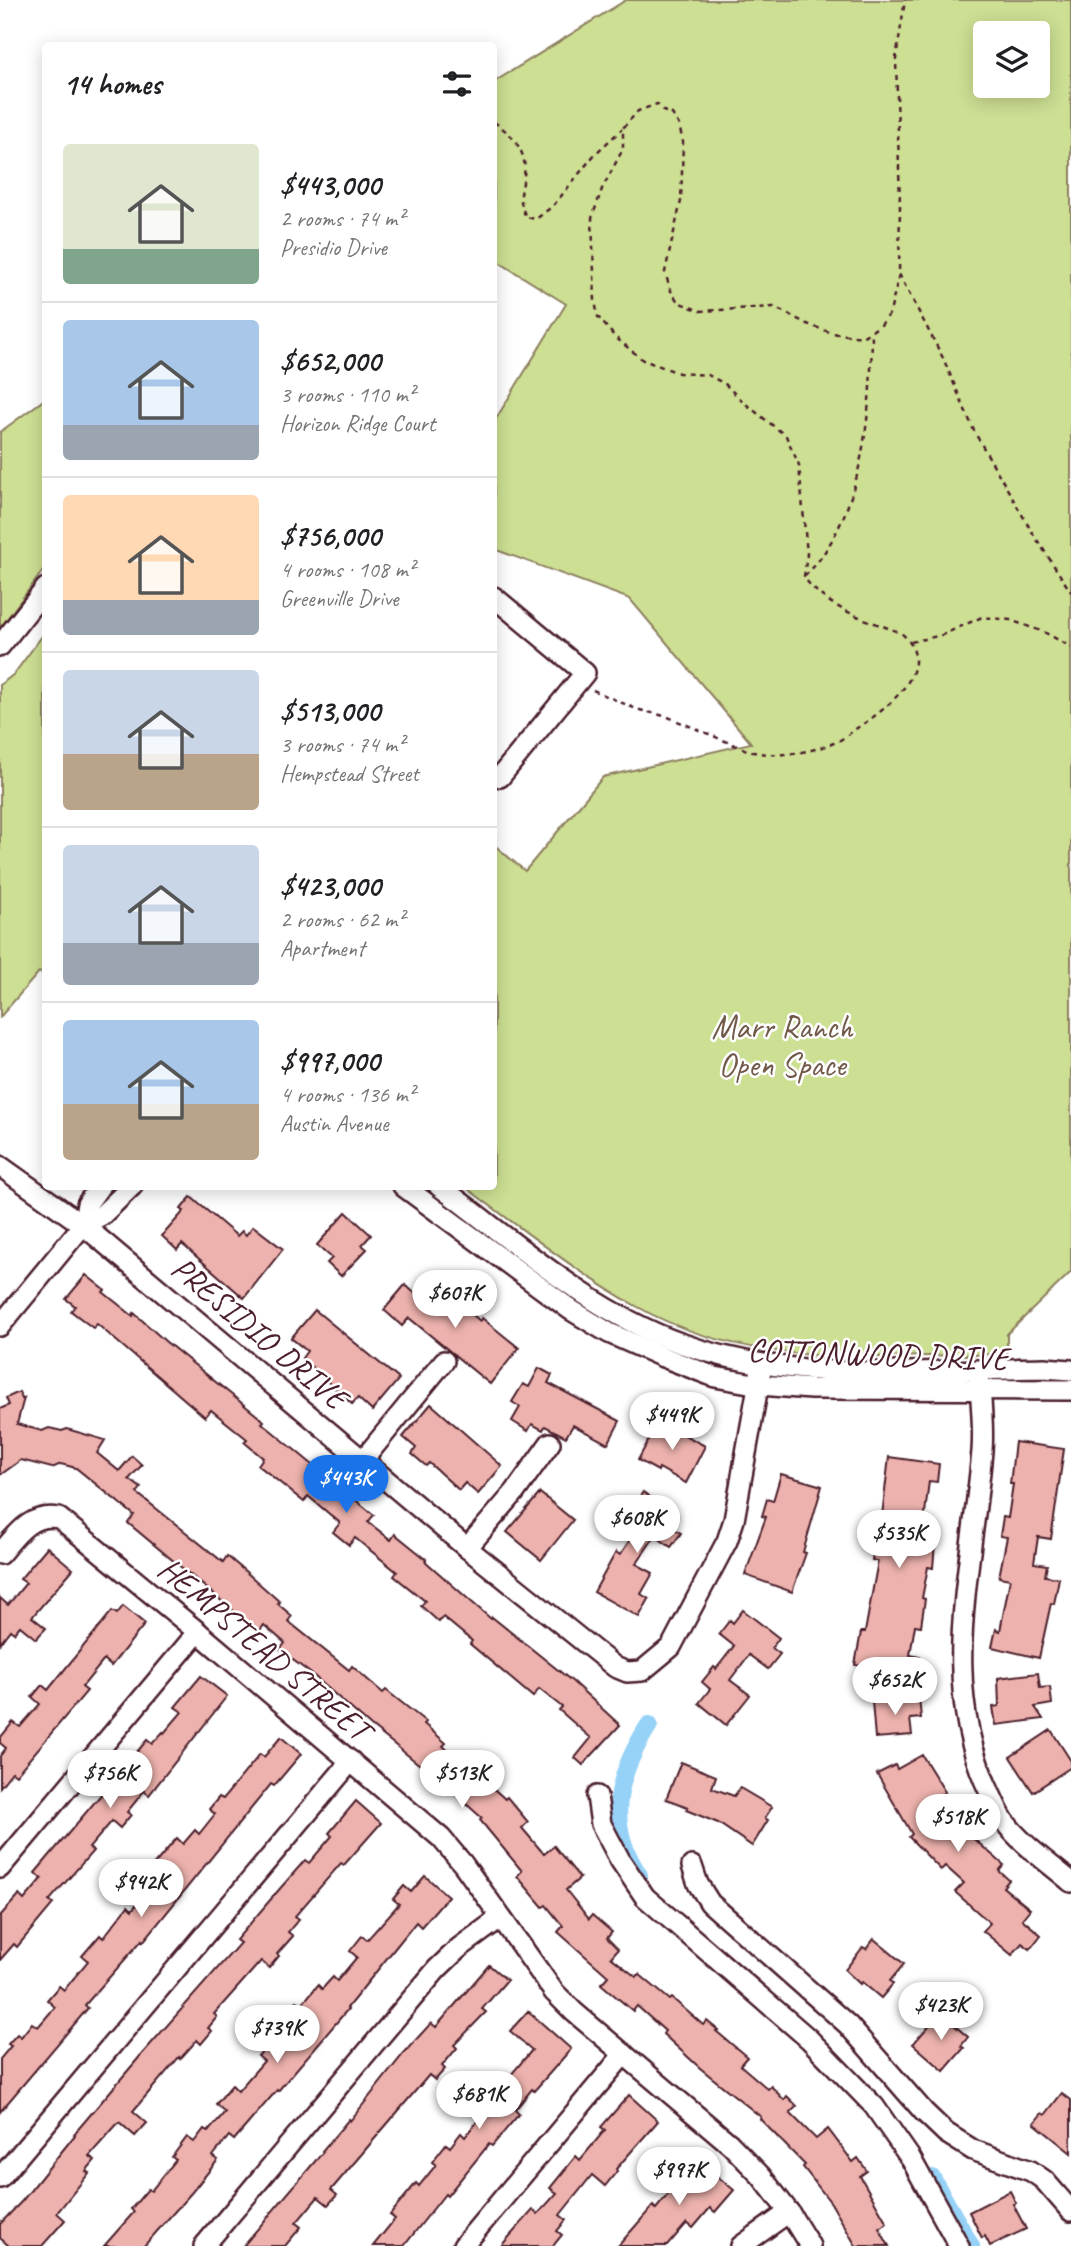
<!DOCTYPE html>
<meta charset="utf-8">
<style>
:root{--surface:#fff;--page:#f2f2f2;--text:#202124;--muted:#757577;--line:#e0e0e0;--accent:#1a73e8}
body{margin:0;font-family:Caveat,sans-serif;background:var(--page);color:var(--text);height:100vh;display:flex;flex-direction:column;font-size:26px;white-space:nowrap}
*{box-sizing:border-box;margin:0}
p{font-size:23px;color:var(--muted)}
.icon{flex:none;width:38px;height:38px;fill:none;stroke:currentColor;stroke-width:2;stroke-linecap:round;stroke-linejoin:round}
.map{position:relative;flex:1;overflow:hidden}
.panel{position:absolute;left:42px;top:42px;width:455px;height:1148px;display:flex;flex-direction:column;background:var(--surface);border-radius:7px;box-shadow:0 4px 18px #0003}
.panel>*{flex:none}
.fabs{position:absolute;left:973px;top:21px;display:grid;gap:14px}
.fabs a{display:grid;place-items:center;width:77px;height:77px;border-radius:7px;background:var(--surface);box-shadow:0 4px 18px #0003;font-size:35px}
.price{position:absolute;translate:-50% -60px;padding:0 16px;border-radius:24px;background:#fff;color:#222;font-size:23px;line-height:46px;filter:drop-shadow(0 2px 4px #0008)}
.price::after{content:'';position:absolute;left:50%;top:42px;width:21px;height:16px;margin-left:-10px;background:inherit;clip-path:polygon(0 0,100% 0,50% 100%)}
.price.selected{background:var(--accent);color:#fff}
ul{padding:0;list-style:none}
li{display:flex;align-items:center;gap:21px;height:175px;padding:0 21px}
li+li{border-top:2px solid var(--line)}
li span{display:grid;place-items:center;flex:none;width:196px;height:140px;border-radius:7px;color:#555}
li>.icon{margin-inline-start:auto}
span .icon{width:84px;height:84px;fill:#fffc;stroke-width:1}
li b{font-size:30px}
h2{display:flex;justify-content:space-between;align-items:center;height:84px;padding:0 21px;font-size:30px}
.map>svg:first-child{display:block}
</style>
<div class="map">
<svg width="1071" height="2246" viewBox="0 0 1071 2246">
<rect width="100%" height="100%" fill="#fff"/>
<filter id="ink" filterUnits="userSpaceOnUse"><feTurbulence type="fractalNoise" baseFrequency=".0143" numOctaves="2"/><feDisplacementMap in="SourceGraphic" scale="14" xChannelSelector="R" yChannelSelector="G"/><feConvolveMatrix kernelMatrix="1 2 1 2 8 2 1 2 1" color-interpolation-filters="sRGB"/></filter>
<g filter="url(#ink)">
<g fill="#cddf93" stroke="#8c7f5f" stroke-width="2" fill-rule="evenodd">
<path d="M626,0h445v1272l-64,62v20c-126,2 -257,17 -371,-48 -60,-34 -115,-78 -171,-119l29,-1v-341l31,26 78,-94 148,-34 -121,-144 -136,-50v-127l72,-118 -72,-45v-177zM1038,33v53h-53v-53z"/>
<polygon points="45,399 45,568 0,628 0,432"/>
<polygon points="45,632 45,976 39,972 0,1017 0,685 14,674"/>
</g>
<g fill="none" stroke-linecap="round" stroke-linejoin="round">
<g stroke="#96d2f7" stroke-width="18">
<path d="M639,1875c-35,-52 -22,-100 10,-150"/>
<polyline points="932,2178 971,2246"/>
</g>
</g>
<g fill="#edb2ad" stroke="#4a1f2b" stroke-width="2">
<polygon points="191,1197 237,1236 242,1231 246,1235 253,1226 283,1249 244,1298 182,1244 177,1250 162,1236 184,1211 181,1209"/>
<polygon points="346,1212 371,1235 362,1245 367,1249 341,1276 327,1263 332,1258 317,1245"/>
<polygon points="86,1275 105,1290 103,1292 133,1316 134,1313 165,1341 264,1421 262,1423 313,1465 310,1468 339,1492 342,1489 374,1515 368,1522 391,1540 395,1534 426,1559 425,1561 491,1619 492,1617 573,1682 620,1725 583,1765 575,1758 591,1738 559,1710 562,1707 539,1689 533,1697 470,1644 472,1641 443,1617 439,1622 421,1606 425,1601 394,1576 397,1572 355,1538 349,1545 333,1532 340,1523 308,1496 304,1502 258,1465 263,1458 244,1442 247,1439 211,1410 205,1417 97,1324 93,1328 71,1311 75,1306 66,1299"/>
<polygon points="436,1283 480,1321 482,1318 519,1348 490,1384 409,1318 402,1326 384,1310 405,1285 422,1299"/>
<polygon points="315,1310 399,1379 372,1411 358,1398 352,1404 302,1358 307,1351 291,1338"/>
<polygon points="539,1368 552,1375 548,1383 620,1421 608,1444 573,1425 566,1437 545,1426 543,1430 532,1424 528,1431 512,1421 520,1407 512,1402 523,1384 529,1387"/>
<polygon points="19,1392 22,1399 24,1398 17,1424 42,1431 49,1428 62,1431 67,1429 105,1440 97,1453 119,1471 132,1456 142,1465 129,1479 141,1488 137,1493 223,1562 227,1556 246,1572 280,1602 278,1604 292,1616 288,1621 349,1670 352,1666 383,1693 386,1690 426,1722 424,1724 446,1743 443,1746 483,1781 484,1780 505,1799 507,1797 528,1822 522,1828 544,1854 554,1846 580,1878 566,1890 589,1919 592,1915 612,1932 607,1938 618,1949 611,1957 636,1977 639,1974 670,2000 672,1998 703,2025 707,2021 718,2030 716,2031 747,2057 740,2065 768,2089 771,2086 784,2100 787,2096 797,2106 790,2113 816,2139 828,2129 853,2162 858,2158 867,2171 860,2176 887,2223 879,2228 889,2246 856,2246 831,2203 803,2167 805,2165 760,2119 761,2117 700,2068 663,2034 665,2031 637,2006 633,2011 601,1984 608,1976 558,1932 563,1926 546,1905 543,1907 517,1876 522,1871 480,1820 482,1818 426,1768 425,1769 371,1726 314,1676 280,1650 285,1643 264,1625 259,1632 128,1523 134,1515 76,1468 61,1464 52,1468 21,1460 0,1475 0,1409 9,1405 6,1398"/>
<polygon points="431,1404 502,1466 478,1494 465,1483 459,1490 429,1463 426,1466 412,1454 416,1448 403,1437"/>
<polygon points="659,1421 705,1446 686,1483 659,1468 658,1471 638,1460"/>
<polygon points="1015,1442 1064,1449 1051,1539 1038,1537 1034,1563 1047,1565 1045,1576 1059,1578 1054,1604 1051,1603 1039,1658 992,1647 996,1629 1000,1631 1010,1579 999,1577 1007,1537 1000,1536 1003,1517 1008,1518 1013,1484 1010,1484"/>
<polygon points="889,1457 939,1464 937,1482 929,1481 924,1521 929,1522 927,1542 935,1543 933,1568 928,1567 922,1598 925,1599 921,1626 915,1625 910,1655 920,1657 917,1674 896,1670 895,1679 877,1676 878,1668 855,1665 861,1632 865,1632 878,1561 872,1560 874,1548 863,1546 865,1531 876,1533 878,1516 882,1516"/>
<polygon points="781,1474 822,1486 803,1552 806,1553 792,1592 745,1575 766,1517 762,1516 767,1499 773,1501"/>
<polygon points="643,1492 678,1516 671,1527 681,1533 671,1547 655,1536 636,1564 653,1573 641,1594 649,1599 639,1617 594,1592 616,1552 620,1555 637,1529 624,1520"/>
<polygon points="540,1493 573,1520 541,1560 507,1532"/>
<polygon points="47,1547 73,1569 32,1617 46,1628 36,1639 20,1626 14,1633 10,1630 0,1643 0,1598 8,1605 26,1583 20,1579"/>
<polygon points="123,1606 145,1624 111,1666 104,1660 82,1687 87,1691 16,1775 12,1772 0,1787 0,1756 6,1748 0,1743 0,1738 13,1722 20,1727 40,1704 32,1697 42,1685 48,1690 112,1611 117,1614"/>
<polygon points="743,1610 779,1638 772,1648 780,1654 768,1669 749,1655 730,1680 750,1695 726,1725 699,1703 710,1689 702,1682 714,1667 716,1669 734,1646 719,1634 730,1620 733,1623"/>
<polygon points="1038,1673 1040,1688 1050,1687 1052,1704 1035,1707 1043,1719 996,1725 993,1707 999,1706 998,1678"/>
<polygon points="201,1676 227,1696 149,1795 144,1791 127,1812 131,1815 120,1828 112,1821 89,1848 93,1851 49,1901 53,1904 17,1947 14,1944 0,1960 0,1916 19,1895 24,1900 42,1879 35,1873 147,1740 152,1744 163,1732 164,1733 182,1712 175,1707"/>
<polygon points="919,1697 921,1718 910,1719 912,1735 875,1738 872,1701"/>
<polygon points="1051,1730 1071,1761 1071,1767 1033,1792 1010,1757"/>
<polygon points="281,1737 301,1754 274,1786 271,1784 143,1942 142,1940 85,2005 88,2008 0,2112 0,2059 11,2046 8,2044 17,2034 21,2037 32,2023 38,2027 55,2007 47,2000 59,1986 64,1990 88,1961 82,1956 100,1935 103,1938 128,1906 132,1910 161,1875 152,1867 177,1838 183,1844 195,1830 199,1834 215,1814 209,1809 219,1797 223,1799 260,1754 264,1757"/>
<polygon points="922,1755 945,1792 932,1800 960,1830 966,1825 977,1837 974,1839 1004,1865 999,1871 1009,1880 1003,1887 1030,1909 1022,1919 1041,1935 1030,1949 1022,1943 1012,1955 983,1931 990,1923 955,1892 964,1883 945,1866 941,1870 909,1837 912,1834 877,1774 895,1765 897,1769"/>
<polygon points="681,1762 716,1776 712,1788 734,1796 740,1788 772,1807 765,1818 768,1820 752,1846 718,1823 686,1810 688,1807 666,1799"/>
<polygon points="356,1801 381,1823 344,1865 341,1863 295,1916 299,1919 288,1932 293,1936 277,1954 279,1956 269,1968 261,1961 214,2014 217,2017 208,2028 212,2031 201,2044 197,2040 180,2059 179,2057 133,2111 147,2123 135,2136 119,2122 89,2156 95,2160 86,2171 89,2173 57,2213 65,2220 42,2246 9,2246 0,2238 0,2224 22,2201 75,2135 74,2134 142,2054 240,1943 236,1940 277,1892 305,1860 309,1863 332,1836 329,1833"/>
<polygon points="425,1876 448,1896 421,1927 416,1922 347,2008 348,2009 278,2091 277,2090 234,2140 229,2136 213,2156 218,2160 192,2192 144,2246 104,2246 134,2212 131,2209 148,2189 151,2191 176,2160 172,2157 187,2137 194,2142 204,2129 208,2132 225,2112 216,2104 232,2085 238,2091 264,2061 258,2056 274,2038 280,2043 298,2022 287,2013 297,2001 302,2004 318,1985 322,1989 333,1977 337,1981 357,1957 350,1951 362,1936 367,1940 399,1904 393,1899 404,1886 411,1892"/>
<polygon points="874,1939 904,1964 890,1981 893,1984 881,1998 862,1982 860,1984 845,1970 863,1947 866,1949"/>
<polygon points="489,1965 507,1980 482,2009 486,2012 454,2045 457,2048 442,2066 445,2069 435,2080 429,2075 331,2190 337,2195 328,2205 318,2197 296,2223 301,2227 285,2246 243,2246 323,2152 322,2151 349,2119 350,2121 404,2053 431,2023 436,2027"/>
<polygon points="528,2011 571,2049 534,2091 532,2089 515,2110 519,2114 492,2146 489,2144 447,2196 445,2194 404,2246 373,2246 395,2219 390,2215 416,2183 419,2186 436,2165 432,2162 446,2144 450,2147 461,2133 465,2137 486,2110 477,2103 486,2091 493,2096 532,2050 510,2031"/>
<polygon points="940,2013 968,2037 961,2046 964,2048 944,2071 913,2044"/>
<polygon points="1062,2093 1071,2100 1071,2153 1034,2123 1042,2113 1045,2115"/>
<polygon points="629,2095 658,2121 616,2169 617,2171 605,2186 592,2175 560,2215 566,2220 557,2231 562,2235 553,2246 501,2246 533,2210 538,2214 557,2193 550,2188 576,2156 580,2160 605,2130 601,2127"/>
<polygon points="669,2155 698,2179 700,2177 704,2181 712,2172 734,2190 715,2212 710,2208 693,2228 687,2223 667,2246 618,2246 653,2206 656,2209 680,2180 661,2165"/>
<polygon points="1010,2191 1016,2203 1013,2204 1026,2229 990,2246 985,2236 982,2238 969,2212"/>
</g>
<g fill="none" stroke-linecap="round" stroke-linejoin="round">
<defs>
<g id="minor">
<polyline points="494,597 585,673 500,777"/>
<polyline points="0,646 46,588"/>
<polyline points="0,1166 83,1225 467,1548 615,1667 627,1672 642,1671 671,1647 727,1541 734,1520 762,1364"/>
<polyline points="403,1186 571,1310 609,1333 663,1357 715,1377 760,1385 811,1389 1071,1390"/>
<path d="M439,1186c76,56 151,125 241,157 115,42 244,27 364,25l27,2"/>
<polyline points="83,1225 87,1204 100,1186"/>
<polyline points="0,1326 83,1225 102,1215 132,1186"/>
<path d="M979,1376c2,25 5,50 3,75 -9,113 -45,234 8,342 4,9 8,19 14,28 18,24 45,42 67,61"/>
<polyline points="363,1460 444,1361"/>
<polyline points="467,1548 515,1492 550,1443"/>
<path d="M0,1554c17,-20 30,-41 59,-36l139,114 243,206 22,26 91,128 20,20 156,132 31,32 28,36 21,34"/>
<polyline points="597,1796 601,1824 620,1860 645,1897 809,2039 874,2106 911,2159 959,2246"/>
<polyline points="692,1866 698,1884 710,1903 848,2025 924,2112 946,2133 973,2150 1031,2171 1044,2180 1071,2211"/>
<polyline points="0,1868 198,1632"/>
<polyline points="0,2178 351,1761"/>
<polyline points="204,2246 437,1969 459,1948 500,1918"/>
<polyline points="463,2246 624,2054"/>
<polyline points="741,2246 789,2212"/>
</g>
</defs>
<use href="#minor" stroke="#4a1f2b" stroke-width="24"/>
<g stroke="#4a1f2b" stroke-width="2.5" stroke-dasharray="5 5" stroke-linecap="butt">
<path d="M494,122c18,12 34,30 30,53 -2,19 -7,23 2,42l10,2 17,-13 42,-52 27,-25"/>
<polyline points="899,274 943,358 975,433 1032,532 1071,592"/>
<path d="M805,576c59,-59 66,-165 67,-244"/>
<polyline points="911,642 942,635 982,617 1010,620 1044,632 1071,647"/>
<path d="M593,690l43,19 32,8 81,34c26,7 60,2 85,-8 8,-3 16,-10 23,-15 29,-18 84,-61 44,-95 -35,-14 -75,-24 -97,-56l3,-23 -8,-89 -13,-29 -44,-35 -17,-17 -17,-9 -29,-2 -36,-13 -28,-23 -17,-20 -3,-16 -3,-83 10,-29 21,-40v-21l15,-17 19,-7 6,7 9,3 7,11 4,17 -2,59 -16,71 5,17 8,13 22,9 74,-4 33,17 25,9 30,4 19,-12 9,-12 9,-39 1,-69 -4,-146 9,-59"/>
</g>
<use href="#minor" stroke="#fff" stroke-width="19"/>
</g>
</g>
<g text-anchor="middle" stroke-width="5" stroke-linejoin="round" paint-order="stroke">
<g font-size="33" fill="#71594a" stroke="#fff">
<text x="782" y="1038">Marr Ranch<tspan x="782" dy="38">Open Space</tspan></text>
</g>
<g font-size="33" fill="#4a1f2b" stroke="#fff">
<text transform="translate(260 1332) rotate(40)" y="12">PRESIDIO DRIVE</text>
<text transform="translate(878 1353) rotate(2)" y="12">COTTONWOOD DRIVE</text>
<text transform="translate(265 1648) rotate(40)" y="12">HEMPSTEAD STREET</text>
</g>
</g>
</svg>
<div class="fabs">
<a><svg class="icon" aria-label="layers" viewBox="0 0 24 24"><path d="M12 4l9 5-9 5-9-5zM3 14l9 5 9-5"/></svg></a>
</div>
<b class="price" style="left:455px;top:1330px">$607K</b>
<b class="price" style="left:672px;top:1452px">$449K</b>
<b class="price selected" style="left:346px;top:1515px">$443K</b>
<b class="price" style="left:637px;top:1555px">$608K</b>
<b class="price" style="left:899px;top:1570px">$535K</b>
<b class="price" style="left:895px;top:1717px">$652K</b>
<b class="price" style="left:110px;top:1810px">$756K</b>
<b class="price" style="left:462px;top:1810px">$513K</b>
<b class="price" style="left:958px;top:1854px">$518K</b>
<b class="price" style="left:141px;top:1919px">$942K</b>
<b class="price" style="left:941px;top:2042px">$423K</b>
<b class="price" style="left:277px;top:2065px">$739K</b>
<b class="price" style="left:479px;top:2131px">$681K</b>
<b class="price" style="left:679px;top:2207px">$997K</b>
<section class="panel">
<h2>14 homes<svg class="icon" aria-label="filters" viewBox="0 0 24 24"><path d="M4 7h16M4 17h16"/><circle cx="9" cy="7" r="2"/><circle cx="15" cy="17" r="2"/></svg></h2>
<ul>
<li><span style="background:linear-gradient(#dfe7d0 75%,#7fa58c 0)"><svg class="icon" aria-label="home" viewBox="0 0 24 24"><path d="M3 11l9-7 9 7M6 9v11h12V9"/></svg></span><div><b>$443,000</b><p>2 rooms · 74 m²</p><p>Presidio Drive</p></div></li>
<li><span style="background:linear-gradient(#a9c7e8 75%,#9aa5b1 0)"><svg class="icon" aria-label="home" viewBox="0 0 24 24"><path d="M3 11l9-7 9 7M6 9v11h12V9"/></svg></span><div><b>$652,000</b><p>3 rooms · 110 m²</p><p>Horizon Ridge Court</p></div></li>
<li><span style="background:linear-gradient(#ffd9b3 75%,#9aa5b1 0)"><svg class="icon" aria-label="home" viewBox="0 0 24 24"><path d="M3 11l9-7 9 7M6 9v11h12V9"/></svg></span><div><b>$756,000</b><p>4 rooms · 108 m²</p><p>Greenville Drive</p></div></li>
<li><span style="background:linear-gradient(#c9d6e8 60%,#b9a48a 0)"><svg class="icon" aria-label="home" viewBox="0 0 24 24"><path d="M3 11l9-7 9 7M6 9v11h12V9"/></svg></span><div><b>$513,000</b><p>3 rooms · 74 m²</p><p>Hempstead Street</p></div></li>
<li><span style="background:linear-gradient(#c9d6e8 70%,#9aa5b1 0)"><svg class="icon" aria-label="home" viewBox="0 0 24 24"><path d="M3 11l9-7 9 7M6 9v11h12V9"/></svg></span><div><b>$423,000</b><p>2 rooms · 62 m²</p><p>Apartment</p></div></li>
<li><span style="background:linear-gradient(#a9c7e8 60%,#b9a48a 0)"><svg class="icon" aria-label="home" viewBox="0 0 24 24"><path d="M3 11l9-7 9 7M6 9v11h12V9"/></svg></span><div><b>$997,000</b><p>4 rooms · 136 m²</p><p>Austin Avenue</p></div></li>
</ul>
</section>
</div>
